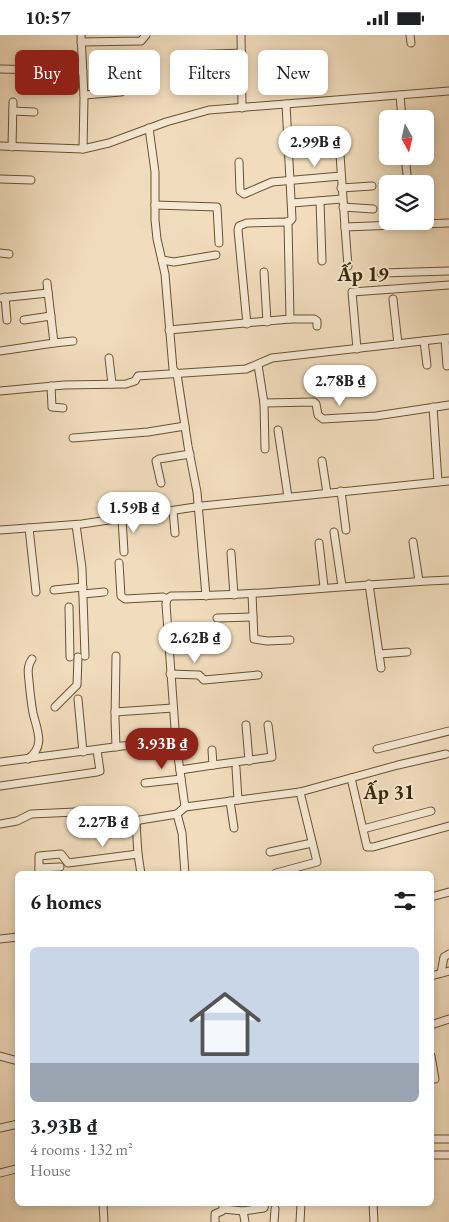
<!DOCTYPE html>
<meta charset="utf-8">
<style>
:root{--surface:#fff;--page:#f2f2f2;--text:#202124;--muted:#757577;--line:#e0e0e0;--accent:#8f2418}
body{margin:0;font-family:"EB Garamond",serif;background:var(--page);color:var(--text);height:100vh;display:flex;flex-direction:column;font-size:19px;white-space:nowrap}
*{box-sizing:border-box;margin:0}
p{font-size:16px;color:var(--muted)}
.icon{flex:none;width:28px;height:28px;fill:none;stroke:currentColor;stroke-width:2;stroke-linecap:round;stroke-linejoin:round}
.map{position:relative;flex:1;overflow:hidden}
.sheet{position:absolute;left:15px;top:836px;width:419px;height:335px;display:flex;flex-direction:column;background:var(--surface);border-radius:8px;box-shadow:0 2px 8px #0003}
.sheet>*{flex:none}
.guide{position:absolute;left:15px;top:15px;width:420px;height:45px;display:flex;gap:10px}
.needle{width:32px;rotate:172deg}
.buttons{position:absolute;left:379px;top:75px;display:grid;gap:10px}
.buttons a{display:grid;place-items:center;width:55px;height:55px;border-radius:8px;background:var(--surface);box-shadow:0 2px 8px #0003;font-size:25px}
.price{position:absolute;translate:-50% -42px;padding:0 11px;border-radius:18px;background:#fff;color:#222;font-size:16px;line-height:32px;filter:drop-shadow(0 1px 2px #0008)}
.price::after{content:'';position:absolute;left:50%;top:30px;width:15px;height:11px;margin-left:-8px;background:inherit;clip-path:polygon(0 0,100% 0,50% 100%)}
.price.on{background:var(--accent);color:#fff}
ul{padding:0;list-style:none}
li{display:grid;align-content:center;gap:10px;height:265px;padding:0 15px}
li+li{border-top:1px solid var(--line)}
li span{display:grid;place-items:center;height:155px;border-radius:8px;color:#555}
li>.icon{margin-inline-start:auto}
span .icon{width:90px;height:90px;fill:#fffc;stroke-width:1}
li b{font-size:21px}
h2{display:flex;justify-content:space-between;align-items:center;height:60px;padding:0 15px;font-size:21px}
.chip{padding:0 18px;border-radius:8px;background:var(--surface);box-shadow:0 2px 8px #0003;font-size:18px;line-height:45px}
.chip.on{background:var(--accent);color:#fff}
.status{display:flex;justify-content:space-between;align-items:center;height:35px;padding:0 25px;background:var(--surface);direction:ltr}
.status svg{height:14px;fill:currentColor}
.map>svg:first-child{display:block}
</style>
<div class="status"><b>10:57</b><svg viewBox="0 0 49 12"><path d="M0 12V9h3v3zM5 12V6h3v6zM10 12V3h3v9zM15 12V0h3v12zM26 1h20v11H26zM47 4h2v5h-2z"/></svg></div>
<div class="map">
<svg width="449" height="1187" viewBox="0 0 449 1187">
<rect width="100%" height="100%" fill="#f1dcbd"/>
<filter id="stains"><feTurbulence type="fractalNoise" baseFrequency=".004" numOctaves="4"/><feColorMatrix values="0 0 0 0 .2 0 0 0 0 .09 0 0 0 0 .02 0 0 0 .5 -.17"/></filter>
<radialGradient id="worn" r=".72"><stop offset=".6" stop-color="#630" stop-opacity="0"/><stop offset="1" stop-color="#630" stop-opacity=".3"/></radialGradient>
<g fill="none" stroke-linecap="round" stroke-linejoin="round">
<defs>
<g id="minor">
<polyline points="81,0 84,62 83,114"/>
<polyline points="241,0 242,73"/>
<polyline points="410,0 411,8"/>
<polyline points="81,7 141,6 146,0"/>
<polyline points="188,20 242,18"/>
<polyline points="0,34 83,36"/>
<polyline points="84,60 121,57 123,55 124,45"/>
<polyline points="400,60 402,84"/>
<polyline points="13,76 34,77"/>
<polyline points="149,93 155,137 155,185 157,204 165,239 173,334 177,339 188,411 197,457 206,561"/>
<polyline points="339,105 345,192"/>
<polyline points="0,111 83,114 109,108 166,87 209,75 449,56"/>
<polyline points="12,112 13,67"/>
<polyline points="405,121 408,149"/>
<polyline points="239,127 240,156 244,159 272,147 341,141"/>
<polyline points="0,144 31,145"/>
<polyline points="341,153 372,151"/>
<polyline points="320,166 322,226"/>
<polyline points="292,168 342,164"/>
<polyline points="155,170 217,172 219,208"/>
<polyline points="343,172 373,174"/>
<polyline points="0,218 9,219"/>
<polyline points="162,225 174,227 216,220"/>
<polyline points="348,231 345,192 449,188"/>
<polyline points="264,237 267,287"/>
<polyline points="381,238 449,236"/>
<polyline points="5,262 7,285"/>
<polyline points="0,263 48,258"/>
<polyline points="393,264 398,309"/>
<polyline points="290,284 314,284 317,286 317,291"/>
<polyline points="24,285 51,281"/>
<polyline points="247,289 238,195 239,191 247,188 286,187 290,186 292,184 286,69"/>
<polyline points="169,295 290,284 288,187"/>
<polyline points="445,304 447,331"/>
<polyline points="424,306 427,330"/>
<polyline points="54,308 73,306"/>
<polyline points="357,314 352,257 449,250"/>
<polyline points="0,316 54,308 47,248"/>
<polyline points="109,323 112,349"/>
<polyline points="258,330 264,368 314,367 316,369 318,380 323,384 376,381 449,370"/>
<polyline points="51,351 52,372 63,373"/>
<polyline points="0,356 64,350 126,349 135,346 138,341 246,334 272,323 449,303"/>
<polyline points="264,368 265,414"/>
<polyline points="433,372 438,447"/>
<polyline points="278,395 288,462"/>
<polyline points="73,403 148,397 185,391"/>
<polyline points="322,426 327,458"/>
<polyline points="161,448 156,426 159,424 190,419"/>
<polyline points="341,456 346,495"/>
<polyline points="173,476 175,498"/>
<polyline points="122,483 124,517"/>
<polyline points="76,490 82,533 85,621"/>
<polyline points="29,493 36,557"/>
<polyline points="0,495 82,489 202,471 449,446"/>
<polyline points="334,497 342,551"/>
<polyline points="413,507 419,546"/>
<polyline points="319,508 324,552"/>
<polyline points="231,518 234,560"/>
<polyline points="119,528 121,561 125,564 163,562 167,564"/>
<polyline points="369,549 381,633"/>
<polyline points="54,555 83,552"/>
<polyline points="83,559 104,557"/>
<polyline points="252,559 254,604 267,606 290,605"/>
<polyline points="69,572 70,622"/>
<polyline points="217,583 253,582"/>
<polyline points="379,619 407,617"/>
<polyline points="116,621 115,684 116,712"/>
<polyline points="170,639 199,640 204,645 258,640"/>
<polyline points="78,664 83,717"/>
<polyline points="55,672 77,650 78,622"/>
<polyline points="115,677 173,673"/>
<polyline points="246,690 249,726"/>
<polyline points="377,714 449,696"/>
<path d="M446,719l-48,11 -98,27 -115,15 -9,-65 -10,-138 1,-5 4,-3c93,0 185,-12 278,-16"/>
<path d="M28,724c18,-13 9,-29 5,-46 -2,-11 -3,-21 -4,-32 -1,-8 -2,-15 3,-22"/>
<polyline points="0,727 122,711 176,707"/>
<polyline points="213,730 272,722 268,690"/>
<polyline points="236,733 238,765"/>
<polyline points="180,735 213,730 212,715"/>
<polyline points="351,743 367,812 373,812 449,791"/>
<polyline points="145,748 181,744"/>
<polyline points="0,751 97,737 100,736 97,715"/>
<polyline points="230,766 234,793"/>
<polyline points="177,779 182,798 185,839"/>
<polyline points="0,789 17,786 31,779 76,777"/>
<polyline points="363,794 431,776"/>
<polyline points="270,817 312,808"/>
<polyline points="138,819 136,788 140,785 177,779 185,772"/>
<polyline points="39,833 60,832"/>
<polyline points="276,838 317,827 300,757"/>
<polyline points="39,839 39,821 61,819 68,828 138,819 141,839"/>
<polyline points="431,862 449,857"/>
<polyline points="0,904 18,902"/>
<polyline points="441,938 444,922 449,919"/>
<polyline points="431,941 449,936"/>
<polyline points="431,990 449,984"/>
<polyline points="0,1021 18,1026"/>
<polyline points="431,1021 435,1044"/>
<polyline points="0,1093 18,1089"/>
<polyline points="431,1104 449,1104"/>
<polyline points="431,1120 449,1120"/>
<polyline points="0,1138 16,1134"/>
<polyline points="103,1169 104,1187"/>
<polyline points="373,1169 374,1187"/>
<polyline points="223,1174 243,1176"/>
<polyline points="215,1187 215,1179 222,1176 224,1169"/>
<polyline points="245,1187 243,1176 264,1173 265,1169"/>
<polyline points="274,1187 275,1174"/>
<polyline points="300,1187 301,1169"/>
</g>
</defs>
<use href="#minor" stroke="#68532f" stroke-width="9"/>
<use href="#minor" stroke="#f6e8d4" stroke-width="7"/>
</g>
<g text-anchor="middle" stroke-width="4" stroke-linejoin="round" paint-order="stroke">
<g font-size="20" font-weight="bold" fill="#3b2500" stroke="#f6e8d4">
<text x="363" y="246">Ấp 19</text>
<text x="389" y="764">Ấp 31</text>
</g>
</g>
<rect width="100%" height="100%" filter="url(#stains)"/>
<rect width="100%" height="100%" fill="url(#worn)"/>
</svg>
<div class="buttons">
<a><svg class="needle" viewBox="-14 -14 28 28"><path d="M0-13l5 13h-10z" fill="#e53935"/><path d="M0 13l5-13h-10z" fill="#757577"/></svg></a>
<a><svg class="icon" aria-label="layers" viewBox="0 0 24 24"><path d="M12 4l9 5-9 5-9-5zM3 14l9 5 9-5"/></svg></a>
</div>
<b class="price" style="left:315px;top:133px">2.99B ₫</b>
<b class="price" style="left:340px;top:372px">2.78B ₫</b>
<b class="price" style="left:134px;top:499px">1.59B ₫</b>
<b class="price" style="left:195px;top:629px">2.62B ₫</b>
<b class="price on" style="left:162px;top:735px">3.93B ₫</b>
<b class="price" style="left:103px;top:813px">2.27B ₫</b>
<div class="guide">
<a class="chip on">Buy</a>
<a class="chip">Rent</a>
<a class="chip">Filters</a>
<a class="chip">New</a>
</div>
<section class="sheet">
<h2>6 homes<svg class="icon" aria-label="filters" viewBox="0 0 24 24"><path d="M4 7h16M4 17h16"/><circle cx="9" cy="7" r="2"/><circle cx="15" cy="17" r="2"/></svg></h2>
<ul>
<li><span style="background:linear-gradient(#c9d6e8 75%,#9aa5b1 0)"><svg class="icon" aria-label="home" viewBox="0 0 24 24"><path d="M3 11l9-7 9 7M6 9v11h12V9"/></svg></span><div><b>3.93B ₫</b><p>4 rooms · 132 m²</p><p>House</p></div></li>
</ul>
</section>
</div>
